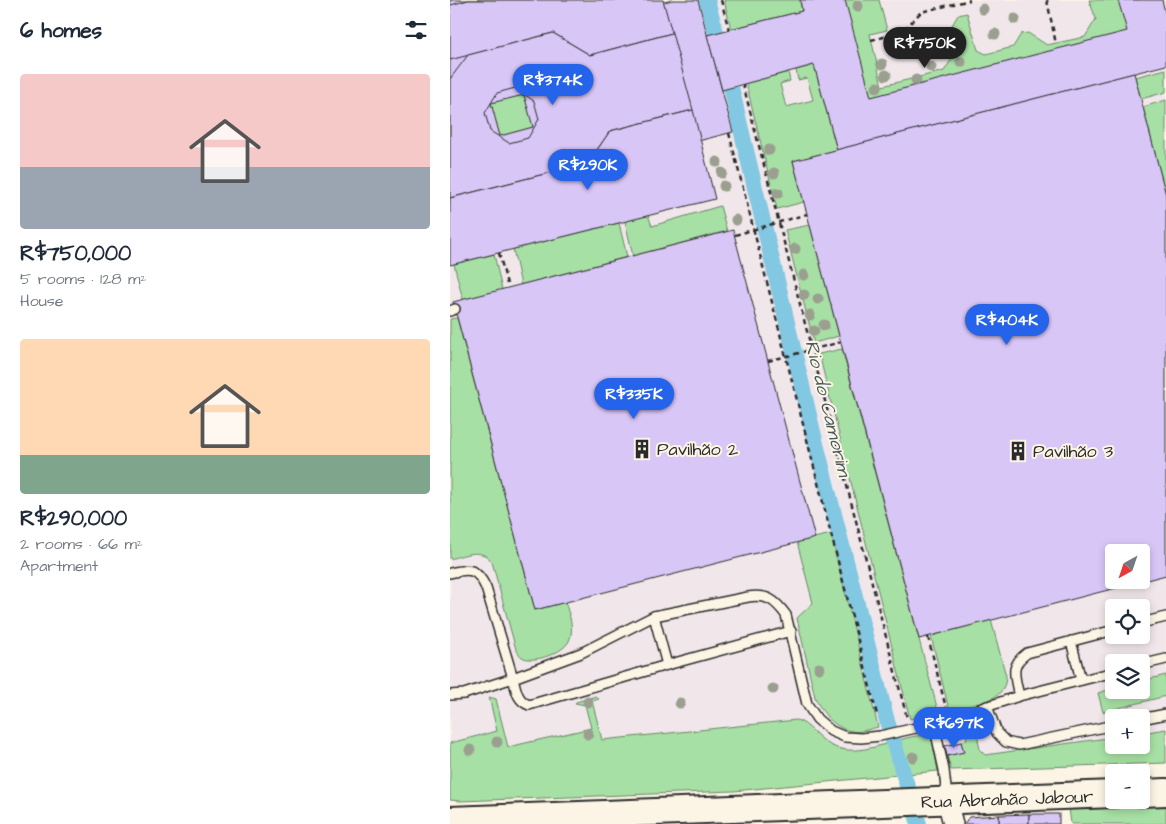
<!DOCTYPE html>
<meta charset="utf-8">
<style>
:root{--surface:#fff;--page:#f6f6f7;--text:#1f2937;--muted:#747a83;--accent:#2563eb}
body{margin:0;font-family:"Architects Daughter",sans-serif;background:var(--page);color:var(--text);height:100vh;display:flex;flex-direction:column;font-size:19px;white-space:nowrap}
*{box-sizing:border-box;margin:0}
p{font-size:16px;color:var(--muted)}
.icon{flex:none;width:28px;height:28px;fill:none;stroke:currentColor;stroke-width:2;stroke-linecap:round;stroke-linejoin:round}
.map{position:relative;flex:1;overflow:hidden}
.panel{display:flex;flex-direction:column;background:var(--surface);width:450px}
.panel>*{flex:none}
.needle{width:32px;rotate:220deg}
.tools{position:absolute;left:655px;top:544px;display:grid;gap:10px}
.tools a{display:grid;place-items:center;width:45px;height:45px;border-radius:5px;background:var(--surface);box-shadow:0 2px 8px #0003;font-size:25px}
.price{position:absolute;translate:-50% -42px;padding:0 11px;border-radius:18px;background:var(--accent);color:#fff;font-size:16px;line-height:32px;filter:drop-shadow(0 1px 2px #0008)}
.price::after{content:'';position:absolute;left:50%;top:30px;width:15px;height:11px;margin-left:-8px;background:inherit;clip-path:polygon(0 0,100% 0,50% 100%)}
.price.on{background:#222;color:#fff}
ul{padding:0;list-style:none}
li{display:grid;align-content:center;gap:10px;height:265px;padding:0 20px}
li span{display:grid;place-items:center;height:155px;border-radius:5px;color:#555}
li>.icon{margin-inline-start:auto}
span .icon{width:90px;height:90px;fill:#fffc;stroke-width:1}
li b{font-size:21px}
h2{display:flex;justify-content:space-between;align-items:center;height:60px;padding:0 20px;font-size:21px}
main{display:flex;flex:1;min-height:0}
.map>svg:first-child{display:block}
</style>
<main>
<section class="panel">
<h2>6 homes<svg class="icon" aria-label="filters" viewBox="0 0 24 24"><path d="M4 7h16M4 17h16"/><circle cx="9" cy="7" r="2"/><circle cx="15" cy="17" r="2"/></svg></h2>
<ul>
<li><span style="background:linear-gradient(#f6c9c9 60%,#9aa5b1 0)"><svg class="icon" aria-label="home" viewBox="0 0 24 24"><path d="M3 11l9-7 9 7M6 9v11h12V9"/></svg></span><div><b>R$750,000</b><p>5 rooms · 128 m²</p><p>House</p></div></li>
<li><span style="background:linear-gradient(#ffd9b3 75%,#7fa58c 0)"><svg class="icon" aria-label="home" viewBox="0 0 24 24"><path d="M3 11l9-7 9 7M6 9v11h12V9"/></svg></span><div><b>R$290,000</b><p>2 rooms · 66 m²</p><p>Apartment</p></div></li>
</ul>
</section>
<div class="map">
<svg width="716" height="824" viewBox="0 0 716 824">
<rect width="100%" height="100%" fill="#fcf5e5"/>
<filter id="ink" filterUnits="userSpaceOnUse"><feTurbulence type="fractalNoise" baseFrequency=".02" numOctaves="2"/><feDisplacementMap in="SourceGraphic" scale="10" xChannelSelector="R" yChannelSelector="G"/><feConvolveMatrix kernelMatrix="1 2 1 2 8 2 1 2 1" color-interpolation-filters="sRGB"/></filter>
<g filter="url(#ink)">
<path fill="#f1e7ea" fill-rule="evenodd" d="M0,0h716v763l-222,7 -210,21 -274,10 -10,-1zM664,552h27v28h-27zM664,608h27v27h-27zM664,662h27v28h-27zM664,718h27v27h-27z"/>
<g fill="#a7e0a4" stroke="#698668">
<polygon points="274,0 350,0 352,11 281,29"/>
<polygon points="376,0 429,0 437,30 420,34 432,86 494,71 505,54 498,32 508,15 517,13 528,50 536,54 563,47 571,34 578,33 597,45 635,37 646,19 639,0 691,0 703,47 407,123"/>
<polygon points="364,65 387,150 343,161 354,202 327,209 296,83 338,72 340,81 330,84 336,107 363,100 357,78 348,80 346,70"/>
<polygon points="716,69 716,92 691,99 685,77"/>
<polygon points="65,88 84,101 89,119 78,138 59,143 40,131 35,113 47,93"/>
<polygon points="716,100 716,195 693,107"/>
<polygon points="270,206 277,231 183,256 175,221 198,215 202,226"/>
<polygon points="169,223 177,257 71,285 63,249"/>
<polygon points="360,225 389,336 364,343 335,230"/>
<polygon points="44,254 52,290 13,300 4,264"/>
<path d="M7,318l78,292 30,-8c4,12 10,26 4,39 -5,11 -33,22 -45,17 -5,-2 -7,-7 -9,-12l-23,-84c-10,-15 -27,-7 -42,-3v-240z"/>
<polygon points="392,349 488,711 460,719 369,354"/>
<path d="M381,534l47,193c-9,2 -18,6 -27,4 -17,-3 -30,-19 -36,-34l-18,-79 16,-15 -16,-61z"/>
<path d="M541,620l15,56c0,28 -35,28 -57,34l-18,-74z"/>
<polygon points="716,675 716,696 653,712 648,693 664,688 664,690 691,690 691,681"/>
<path d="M146,696l3,3 -7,2 10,39 194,-20c13,2 24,23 41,28 30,9 61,-13 91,-13l4,4 6,32 -204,20 -274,10 -10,-1v-57l47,-12 -8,-34 7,2 12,48 83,-19 -6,-23 -10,-2 1,-1z"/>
<polygon points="537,721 540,725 539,729 527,734 530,750 535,755 664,737 664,745 691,745 691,733 716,729 716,763 501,770 497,756 513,752 511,742 517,739 516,735 502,739 500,736 501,732"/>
<polygon points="716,804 716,824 621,824 619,808"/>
</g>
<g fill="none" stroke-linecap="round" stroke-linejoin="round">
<polyline stroke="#82c8e3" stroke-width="16" points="257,0 281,87 364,436 437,721 469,824"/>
</g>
<g fill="#d8c6f7" stroke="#2b2b2b" fill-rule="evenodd">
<path d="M0,0h81l9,34 132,-34h26l35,132 -283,73zM74,95l9,32 -33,9 -9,-33z"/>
<polygon points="18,0 213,0 222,33 140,55 103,33 0,60 0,2 1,5"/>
<polygon points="350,0 395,0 421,97 677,31 668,0 712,0 716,16 716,65 387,150 364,65 272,90 257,35 352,11"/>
<path d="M103,33l37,22 82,-22 21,77 -83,21 -22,32 -138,35v-119l18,-24zM65,88l19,13 5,18 -11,19 -19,5 -19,-12 -5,-18 12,-20z"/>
<path d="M684,73l32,122v380l-247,64 -126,-478zM664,552h27v28h-27z"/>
<polygon points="243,110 265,199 0,265 0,198 138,163 160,131"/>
<polygon points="283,230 365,538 85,610 3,302"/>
<polygon points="511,742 514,752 497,756 495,746"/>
<polygon points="579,814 579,824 549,824 549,815"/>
<rect x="579" y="814" width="30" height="10"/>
<polygon points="549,815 549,824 514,824 519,817"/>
</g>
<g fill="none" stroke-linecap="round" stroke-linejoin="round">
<defs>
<g id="lane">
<polyline points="0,311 5,309"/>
<path d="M0,573c20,-5 27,-5 36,15l27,90 68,-25 73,-37 94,-19c19,-3 27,3 38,18l21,89 10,15 14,12 14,6 16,1 19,-2 54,-12 85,-28 95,-24"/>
<polyline points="691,623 716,617"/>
<polyline points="621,641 631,680"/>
<polyline points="217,665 341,631"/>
<polyline points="691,665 716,659"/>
<path d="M0,695l14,-1 49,-16c3,11 4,23 16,27l138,-40 -13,-49"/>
<path d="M569,696c-4,-20 -10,-30 8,-43l87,-23"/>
<polyline points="537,706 547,733 556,742 569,745 664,725"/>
<polyline points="691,719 716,714"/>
<polyline points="484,724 494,770 497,797"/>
</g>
<polyline id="street" points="497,800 503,824"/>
<g id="secondary">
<polyline points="691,793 716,792"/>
<polyline points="0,820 664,794"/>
</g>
</defs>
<use href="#lane" stroke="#2b2b2b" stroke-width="12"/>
<use href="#street" stroke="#2b2b2b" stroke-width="22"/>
<use href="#secondary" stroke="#2b2b2b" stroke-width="30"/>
<g stroke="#2b2b2b" stroke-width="2.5" stroke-dasharray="5 4" stroke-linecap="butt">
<polyline points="271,0 279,30"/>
<polyline points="597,0 606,44"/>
<polyline points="421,40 451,33 471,12 520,0"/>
<polyline points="293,84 457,718"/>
<polyline points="279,133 427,715"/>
<polyline points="49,253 58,288"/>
<polyline points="478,637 496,708"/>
</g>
<use href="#lane" stroke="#fcf5e5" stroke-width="9"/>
<use href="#street" stroke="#fcf5e5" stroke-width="19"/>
<use href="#secondary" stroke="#fcf5e5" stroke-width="26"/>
<g stroke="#2b2b2b" stroke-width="2.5" stroke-dasharray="5 4" stroke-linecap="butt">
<polyline points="285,235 357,214"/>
<polyline points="318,361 391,342"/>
</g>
</g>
<g fill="#9a9f8f">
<circle cx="408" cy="6" r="5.5"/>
<circle cx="533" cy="9" r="5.5"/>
<circle cx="565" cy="19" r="5.5"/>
<circle cx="545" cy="34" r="5.5"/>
<circle cx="459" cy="42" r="5.5"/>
<circle cx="444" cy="47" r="5.5"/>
<circle cx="491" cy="52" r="5.5"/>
<circle cx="511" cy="62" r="5.5"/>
<circle cx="432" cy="64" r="5.5"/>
<circle cx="481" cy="67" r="5.5"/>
<circle cx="436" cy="75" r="5.5"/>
<circle cx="466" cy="80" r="5.5"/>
<circle cx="427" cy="87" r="5.5"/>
<circle cx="319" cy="150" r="5.5"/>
<circle cx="267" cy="162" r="5.5"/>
<circle cx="272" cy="173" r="5.5"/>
<circle cx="324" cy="173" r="5.5"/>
<circle cx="274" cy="186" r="5.5"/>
<circle cx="328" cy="193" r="5.5"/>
<circle cx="286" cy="220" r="5.5"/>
<circle cx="345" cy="249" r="5.5"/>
<circle cx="354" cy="275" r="5.5"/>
<circle cx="354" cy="295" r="5.5"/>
<circle cx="368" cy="299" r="5.5"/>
<circle cx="360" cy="315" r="5.5"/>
<circle cx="374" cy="325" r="5.5"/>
<circle cx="364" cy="331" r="5.5"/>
<circle cx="369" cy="668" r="5.5"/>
<circle cx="323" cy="689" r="5.5"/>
<circle cx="138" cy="702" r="5.5"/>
<circle cx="230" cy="703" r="5.5"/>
<circle cx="138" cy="734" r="5.5"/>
<circle cx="47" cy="742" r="5.5"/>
<circle cx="20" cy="750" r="5.5"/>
<circle cx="463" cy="757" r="5.5"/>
</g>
</g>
<defs>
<symbol id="building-bare" viewBox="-9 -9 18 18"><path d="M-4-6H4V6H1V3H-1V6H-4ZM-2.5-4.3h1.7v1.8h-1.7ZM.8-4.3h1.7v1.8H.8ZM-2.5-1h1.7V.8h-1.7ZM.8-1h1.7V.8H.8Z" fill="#2b2b2b" stroke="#fcf5e5" stroke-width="2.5" paint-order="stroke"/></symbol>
</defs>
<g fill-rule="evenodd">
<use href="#building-bare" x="178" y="435" width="28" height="28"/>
<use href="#building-bare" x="554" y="437" width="28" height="28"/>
</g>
<g text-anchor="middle" stroke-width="4" stroke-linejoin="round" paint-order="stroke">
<g font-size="18" fill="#2b2b2b" stroke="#fcf5e5" text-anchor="start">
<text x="207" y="455">Pavilhão 2</text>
<text x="583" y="457">Pavilhão 3</text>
</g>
<g font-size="18" fill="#2b2b2b" stroke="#fcf5e5">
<text transform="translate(557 799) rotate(-2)" y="6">Rua Abrahão Jabour</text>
</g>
<g font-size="19" font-style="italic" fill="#455a62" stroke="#fcf5e5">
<text transform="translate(379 408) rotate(76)" y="7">Rio do Camorim</text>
</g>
</g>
</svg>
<div class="tools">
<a><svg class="needle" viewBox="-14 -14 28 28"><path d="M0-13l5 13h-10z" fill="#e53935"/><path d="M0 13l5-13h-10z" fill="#747a83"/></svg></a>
<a><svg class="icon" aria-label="locate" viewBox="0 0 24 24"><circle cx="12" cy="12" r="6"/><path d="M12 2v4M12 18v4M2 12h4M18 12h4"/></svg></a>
<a><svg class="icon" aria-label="layers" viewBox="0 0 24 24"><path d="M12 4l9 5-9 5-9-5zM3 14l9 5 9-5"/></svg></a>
<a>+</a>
<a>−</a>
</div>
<b class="price on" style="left:475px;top:69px">R$750K</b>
<b class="price" style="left:103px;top:106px">R$374K</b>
<b class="price" style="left:138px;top:191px">R$290K</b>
<b class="price" style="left:557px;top:346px">R$404K</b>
<b class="price" style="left:184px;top:420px">R$335K</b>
<b class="price" style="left:504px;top:749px">R$697K</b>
</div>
</main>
